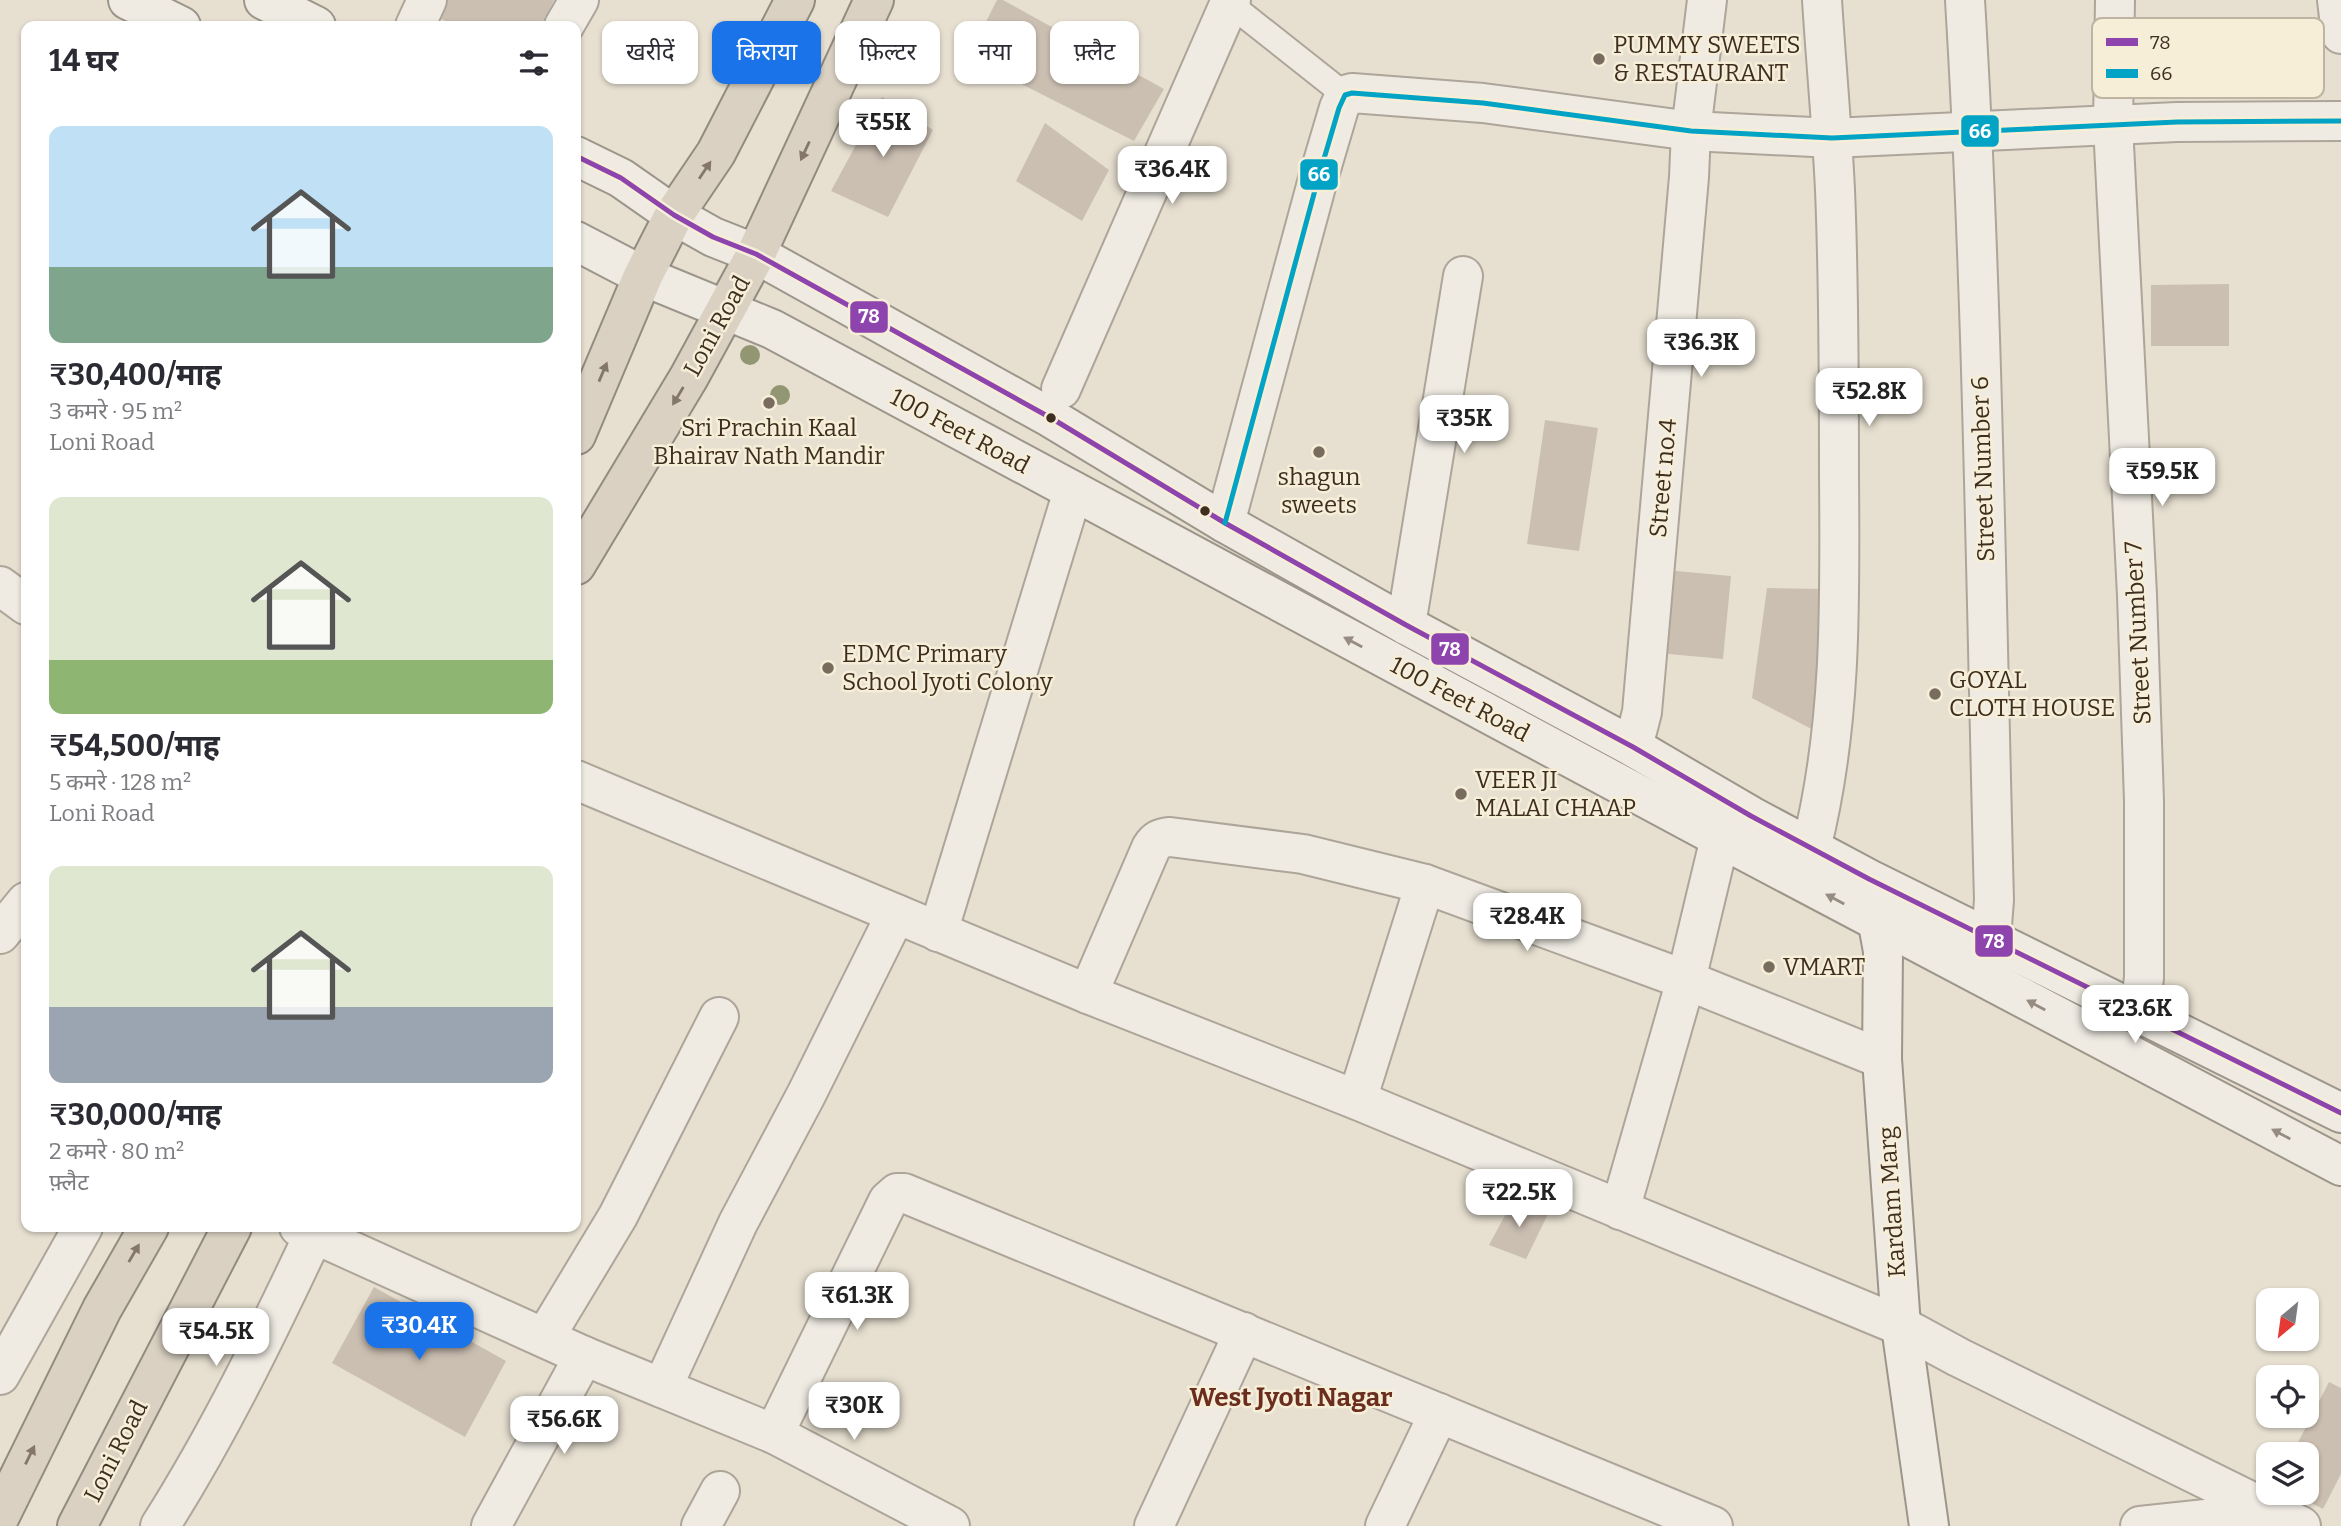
<!DOCTYPE html>
<html lang="hi">
<meta charset="utf-8">
<style>
:root{--surface:#fff;--page:#f7f7f7;--text:#2b2b33;--muted:#7c7c81;--accent:#1a73e8}
body{margin:0;font-family:Bitter,"Noto Sans Devanagari",serif;background:var(--page);color:var(--text);height:100vh;display:flex;flex-direction:column;font-size:26px;white-space:nowrap}
*{box-sizing:border-box;margin:0}
p{font-size:23px;color:var(--muted)}
.icon{flex:none;width:38px;height:38px;fill:none;stroke:currentColor;stroke-width:2;stroke-linecap:round;stroke-linejoin:round}
.map{position:relative;flex:1;overflow:hidden}
.sheet{position:absolute;left:21px;top:21px;width:560px;height:1211px;display:flex;flex-direction:column;background:var(--surface);border-radius:14px;box-shadow:0 2px 5px #0004}
.sheet>*{flex:none}
.banner{position:absolute;left:602px;top:21px;width:665px;height:63px;display:flex;gap:14px}
.needle{width:46px;rotate:209deg}
.tools{position:absolute;left:2256px;top:1288px;display:grid;gap:14px}
.tools a{display:grid;place-items:center;width:63px;height:63px;border-radius:14px;background:var(--surface);box-shadow:0 2px 5px #0004;font-size:35px}
.price{position:absolute;translate:-50% -60px;padding:0 16px;border-radius:14px;background:#fff;color:#222;font-size:23px;line-height:46px;filter:drop-shadow(0 2px 4px #0008)}
.price::after{content:'';position:absolute;left:50%;top:42px;width:21px;height:16px;margin-left:-10px;background:inherit;clip-path:polygon(0 0,100% 0,50% 100%)}
.price.on{background:var(--accent);color:#fff}
ul{padding:0;list-style:none}
li{display:grid;align-content:center;gap:14px;height:371px;padding:0 28px}
li span{display:grid;place-items:center;height:217px;border-radius:14px;color:#555}
li>.icon{margin-inline-start:auto}
span .icon{width:126px;height:126px;fill:#fffc;stroke-width:1}
li b{font-size:30px}
h2{display:flex;justify-content:space-between;align-items:center;height:84px;padding:0 28px;font-size:30px}
.tag{padding:0 24px;border-radius:14px;background:var(--surface);box-shadow:0 2px 5px #0004;font-size:24px;line-height:63px}
.tag.on{background:var(--accent);color:#fff}
.map>svg:first-child{display:block}
</style>
<div class="map">
<svg width="2341" height="1526" viewBox="0 0 2341 1526">
<rect width="100%" height="100%" fill="#e7e0d1"/>
<g fill="#cbbfb2">
<polygon points="444,0 554,0 541,26 454,26 436,16"/>
<polygon points="997,0 1003,0 1164,89 1134,141 968,57"/>
<polygon points="882,97 933,130 888,217 831,191"/>
<polygon points="1045,123 1109,170 1082,221 1016,181"/>
<polygon points="2229,284 2229,346 2151,346 2151,285"/>
<polygon points="1545,420 1598,428 1579,551 1527,544"/>
<polygon points="1665,570 1731,576 1723,659 1658,653"/>
<polygon points="1767,588 1826,589 1819,733 1752,698"/>
<polygon points="1515,1197 1548,1214 1526,1259 1489,1245"/>
<polygon points="374,1287 506,1361 465,1437 332,1363"/>
<polygon points="2329,1382 2341,1388 2341,1474 2323,1509 2292,1493 2306,1493 2306,1454 2292,1454"/>
</g>
<g fill="none" stroke-linecap="round" stroke-linejoin="round">
<defs>
<polyline id="lane" points="1230,4 1345,95"/>
<g id="street">
<path d="M1965,0c18,299 21,600 29,900l-3,38"/>
<polyline points="2115,0 2113,125 2137,595 2144,801 2144,978 2139,1014"/>
<polyline points="2337,0 2341,34"/>
<polyline points="415,26 427,0"/>
<polyline points="564,26 579,0"/>
<polyline points="1061,389 1231,0"/>
<polyline points="1225,523 1318,179 1339,108 1345,95 1352,93 1483,103 1691,131 1832,138 2177,122 2341,121"/>
<polyline points="0,586 26,605"/>
<polyline points="1406,625 1463,276"/>
<polyline points="1633,747 1642,712 1689,177 1691,131 1707,0"/>
<polyline points="576,780 1088,994 1357,1100 1901,1326 1958,1357 2301,1526"/>
<path d="M1811,848c31,-122 29,-248 28,-373 0,-95 0,-190 -4,-285 -3,-63 -9,-127 -13,-190"/>
<polyline points="938,932 1073,491"/>
<polyline points="0,934 26,902"/>
<path d="M1088,994l63,-146c5,-8 9,-10 19,-11l133,17 122,30 261,96 196,79"/>
<polyline points="1357,1100 1425,884"/>
<polyline points="1620,1210 1686,980 1720,838"/>
<polyline points="299,1227 584,1356 774,1434 950,1526"/>
<polyline points="545,1337 618,1216 719,1017"/>
<polyline points="0,1375 83,1227"/>
<polyline points="662,1388 738,1223 806,1095 896,914"/>
<polyline points="774,1434 888,1201 897,1193 904,1193 1713,1526"/>
<path d="M160,1526c59,-93 107,-192 154,-292"/>
<polyline points="491,1526 584,1356"/>
<polyline points="701,1526 720,1491"/>
<polyline points="1154,1526 1244,1332"/>
<polyline points="1385,1526 1439,1413"/>
<polyline points="2140,1526 2272,1512"/>
</g>
<g id="secondary">
<polyline points="128,0 181,26"/>
<polyline points="264,0 316,26"/>
<polyline points="576,156 621,178 674,215 713,237 756,254 1051,418 1225,523 1406,625 1633,747 1751,816 1869,879 2341,1113"/>
<polyline points="576,241 643,276 772,329 1720,838 2341,1166"/>
<polyline points="1874,902 1883,951 1882,1059 1901,1326 1929,1526"/>
</g>
<g id="highway">
<polyline points="576,435 643,276 674,215 716,153 795,0"/>
<polyline points="576,565 689,377 756,254 874,0"/>
<polyline points="0,1516 102,1309 149,1227"/>
<polyline points="77,1526 232,1227"/>
</g>
</defs>
<use href="#lane" stroke="#ada599" stroke-width="28"/>
<use href="#street" stroke="#ada599" stroke-width="42"/>
<use href="#secondary" stroke="#9c958a" stroke-width="42"/>
<use href="#highway" stroke="#928b80" stroke-width="42"/>
<use href="#lane" stroke="#efebe3" stroke-width="24"/>
<use href="#street" stroke="#efebe3" stroke-width="38"/>
<use href="#secondary" stroke="#efebe3" stroke-width="38"/>
<use href="#highway" stroke="#dad1c2" stroke-width="38"/>
<defs>
<polyline id="bus-1" points="576,156 621,178 674,215 713,237 756,254 1051,418 1225,523 1406,625 1633,747 1751,816 1869,879 2341,1113"/>
<polyline id="bus-2" points="1225,523 1318,179 1339,108 1345,95 1352,93 1483,103 1691,131 1832,138 2177,122 2341,121"/>
</defs>
<use href="#bus-1" stroke="#f7eed8" stroke-width="10"/>
<use href="#bus-2" stroke="#f7eed8" stroke-width="10"/>
<use href="#bus-1" stroke="#8e44ad" stroke-width="5"/>
<use href="#bus-2" stroke="#03a3c5" stroke-width="5"/>
</g>
<g fill="#929673">
<circle cx="750" cy="355" r="10"/>
<circle cx="780" cy="395" r="10"/>
</g>
<defs><path id="oneway-solid" d="M-6-.8H1V-3.2L6.5 0L1 3.2V.8H-6Z" transform="scale(1.75)"/></defs>
<g fill="#847769">
<use href="#oneway-solid" transform="translate(805 151) rotate(115)"/>
<use href="#oneway-solid" transform="translate(705 170) rotate(-56)"/>
<use href="#oneway-solid" transform="translate(603 372) rotate(-67)"/>
<use href="#oneway-solid" transform="translate(678 396) rotate(121)"/>
<use href="#oneway-solid" transform="translate(134 1253) rotate(-60)"/>
<use href="#oneway-solid" transform="translate(30 1455) rotate(-64)"/>
</g>
<g fill="#968c82">
<use href="#oneway-solid" transform="translate(1353 642) rotate(-152)"/>
<use href="#oneway-solid" transform="translate(1835 899) rotate(-152)"/>
<use href="#oneway-solid" transform="translate(2036 1005) rotate(-152)"/>
<use href="#oneway-solid" transform="translate(2281 1134) rotate(-152)"/>
</g>
<g fill="#786c5e" stroke="#f7eed8" stroke-width="2.5">
<circle cx="1599" cy="59" r="7"/>
<circle cx="769" cy="403" r="7"/>
<circle cx="1319" cy="452" r="7"/>
<circle cx="828" cy="668" r="7"/>
<circle cx="1935" cy="694" r="7"/>
<circle cx="1461" cy="794" r="7"/>
<circle cx="1769" cy="967" r="7"/>
</g>
<g fill="#3d2e20" stroke="#f7eed8" stroke-width="2.5">
<circle cx="1051" cy="418" r="6"/>
<circle cx="1205" cy="511" r="6"/>
</g>
<g text-anchor="middle" stroke-width="5" stroke-linejoin="round" paint-order="stroke">
<g font-size="24" fill="#3d2e20" stroke="#f7eed8" text-anchor="start">
<text x="1613" y="53">PUMMY SWEETS<tspan x="1613" dy="28">&amp; RESTAURANT</tspan></text>
<text x="769" y="436" text-anchor="middle">Sri Prachin Kaal<tspan x="769" dy="28">Bhairav Nath Mandir</tspan></text>
<text x="1319" y="485" text-anchor="middle">shagun<tspan x="1319" dy="28">sweets</tspan></text>
<text x="842" y="662">EDMC Primary<tspan x="842" dy="28">School Jyoti Colony</tspan></text>
<text x="1949" y="688">GOYAL<tspan x="1949" dy="28">CLOTH HOUSE</tspan></text>
<text x="1475" y="788">VEER JI<tspan x="1475" dy="28">MALAI CHAAP</tspan></text>
<text x="1783" y="975">VMART</text>
</g>
<g font-size="24" fill="#3d2e20" stroke="#f7eed8">
<text transform="translate(717 326) rotate(-61)" y="8">Loni Road</text>
<text transform="translate(960 431) rotate(28)" y="8">100 Feet Road</text>
<text transform="translate(1983 469) rotate(-92)" y="8">Street Number 6</text>
<text transform="translate(1663 478) rotate(-85)" y="8">Street no.4</text>
<text transform="translate(2138 633) rotate(-93)" y="8">Street Number 7</text>
<text transform="translate(1460 699) rotate(28)" y="8">100 Feet Road</text>
<text transform="translate(1892 1202) rotate(-94)" y="8">Kardam Marg</text>
<text transform="translate(116 1451) rotate(-63)" y="8">Loni Road</text>
</g>
<g font-size="26" font-weight="bold" fill="#6b2e1e" stroke="#f7eed8">
<text x="1291" y="1406">West Jyoti Nagar</text>
</g>
</g>
<rect x="2092" y="18" width="232" height="80" rx="10" fill="#f7eed8" stroke="#bfb4a1" stroke-width="2"/>
<rect x="2106" y="38" width="32" height="8" fill="#8e44ad"/>
<rect x="2106" y="69" width="32" height="9" fill="#03a3c5"/>
<g font-size="19" fill="#3d2e20">
<text x="2150" y="49">78</text>
<text x="2150" y="80">66</text>
</g>
<g stroke="#f7eed8" stroke-width="2.5">
<rect x="1960" y="114" width="40" height="34" rx="7" fill="#03a3c5"/>
<rect x="1299" y="158" width="40" height="33" rx="7" fill="#03a3c5"/>
<rect x="849" y="300" width="40" height="34" rx="7" fill="#8e44ad"/>
<rect x="1430" y="632" width="40" height="34" rx="7" fill="#8e44ad"/>
<rect x="1974" y="924" width="40" height="34" rx="7" fill="#8e44ad"/>
</g>
<g font-size="19" text-anchor="middle" font-weight="bold" fill="#fff">
<text x="1980" y="138">66</text>
<text x="1319" y="181">66</text>
<text x="869" y="323">78</text>
<text x="1450" y="656">78</text>
<text x="1994" y="948">78</text>
</g>
</svg>
<div class="tools">
<a><svg class="needle" viewBox="-14 -14 28 28"><path d="M0-13l5 13h-10z" fill="#e53935"/><path d="M0 13l5-13h-10z" fill="#7c7c81"/></svg></a>
<a><svg class="icon" aria-label="locate" viewBox="0 0 24 24"><circle cx="12" cy="12" r="6"/><path d="M12 2v4M12 18v4M2 12h4M18 12h4"/></svg></a>
<a><svg class="icon" aria-label="layers" viewBox="0 0 24 24"><path d="M12 4l9 5-9 5-9-5zM3 14l9 5 9-5"/></svg></a>
</div>
<b class="price" style="left:883px;top:159px">₹55K</b>
<b class="price" style="left:1172px;top:206px">₹36.4K</b>
<b class="price" style="left:1701px;top:379px">₹36.3K</b>
<b class="price" style="left:1869px;top:428px">₹52.8K</b>
<b class="price" style="left:1464px;top:455px">₹35K</b>
<b class="price" style="left:2162px;top:508px">₹59.5K</b>
<b class="price" style="left:1527px;top:953px">₹28.4K</b>
<b class="price" style="left:2135px;top:1045px">₹23.6K</b>
<b class="price" style="left:1519px;top:1229px">₹22.5K</b>
<b class="price" style="left:857px;top:1332px">₹61.3K</b>
<b class="price on" style="left:419px;top:1362px">₹30.4K</b>
<b class="price" style="left:216px;top:1368px">₹54.5K</b>
<b class="price" style="left:854px;top:1442px">₹30K</b>
<b class="price" style="left:564px;top:1456px">₹56.6K</b>
<div class="banner">
<a class="tag">खरीदें</a>
<a class="tag on">किराया</a>
<a class="tag">फ़िल्टर</a>
<a class="tag">नया</a>
<a class="tag">फ़्लैट</a>
</div>
<section class="sheet">
<h2>14 घर<svg class="icon" aria-label="filters" viewBox="0 0 24 24"><path d="M4 7h16M4 17h16"/><circle cx="9" cy="7" r="2"/><circle cx="15" cy="17" r="2"/></svg></h2>
<ul>
<li><span style="background:linear-gradient(#bfe0f5 65%,#7fa58c 0)"><svg class="icon" aria-label="home" viewBox="0 0 24 24"><path d="M3 11l9-7 9 7M6 9v11h12V9"/></svg></span><div><b>₹30,400/माह</b><p>3 कमरे · 95 m²</p><p>Loni Road</p></div></li>
<li><span style="background:linear-gradient(#dfe7d0 75%,#8fb573 0)"><svg class="icon" aria-label="home" viewBox="0 0 24 24"><path d="M3 11l9-7 9 7M6 9v11h12V9"/></svg></span><div><b>₹54,500/माह</b><p>5 कमरे · 128 m²</p><p>Loni Road</p></div></li>
<li><span style="background:linear-gradient(#dfe7d0 65%,#9aa5b1 0)"><svg class="icon" aria-label="home" viewBox="0 0 24 24"><path d="M3 11l9-7 9 7M6 9v11h12V9"/></svg></span><div><b>₹30,000/माह</b><p>2 कमरे · 80 m²</p><p>फ़्लैट</p></div></li>
</ul>
</section>
</div>
